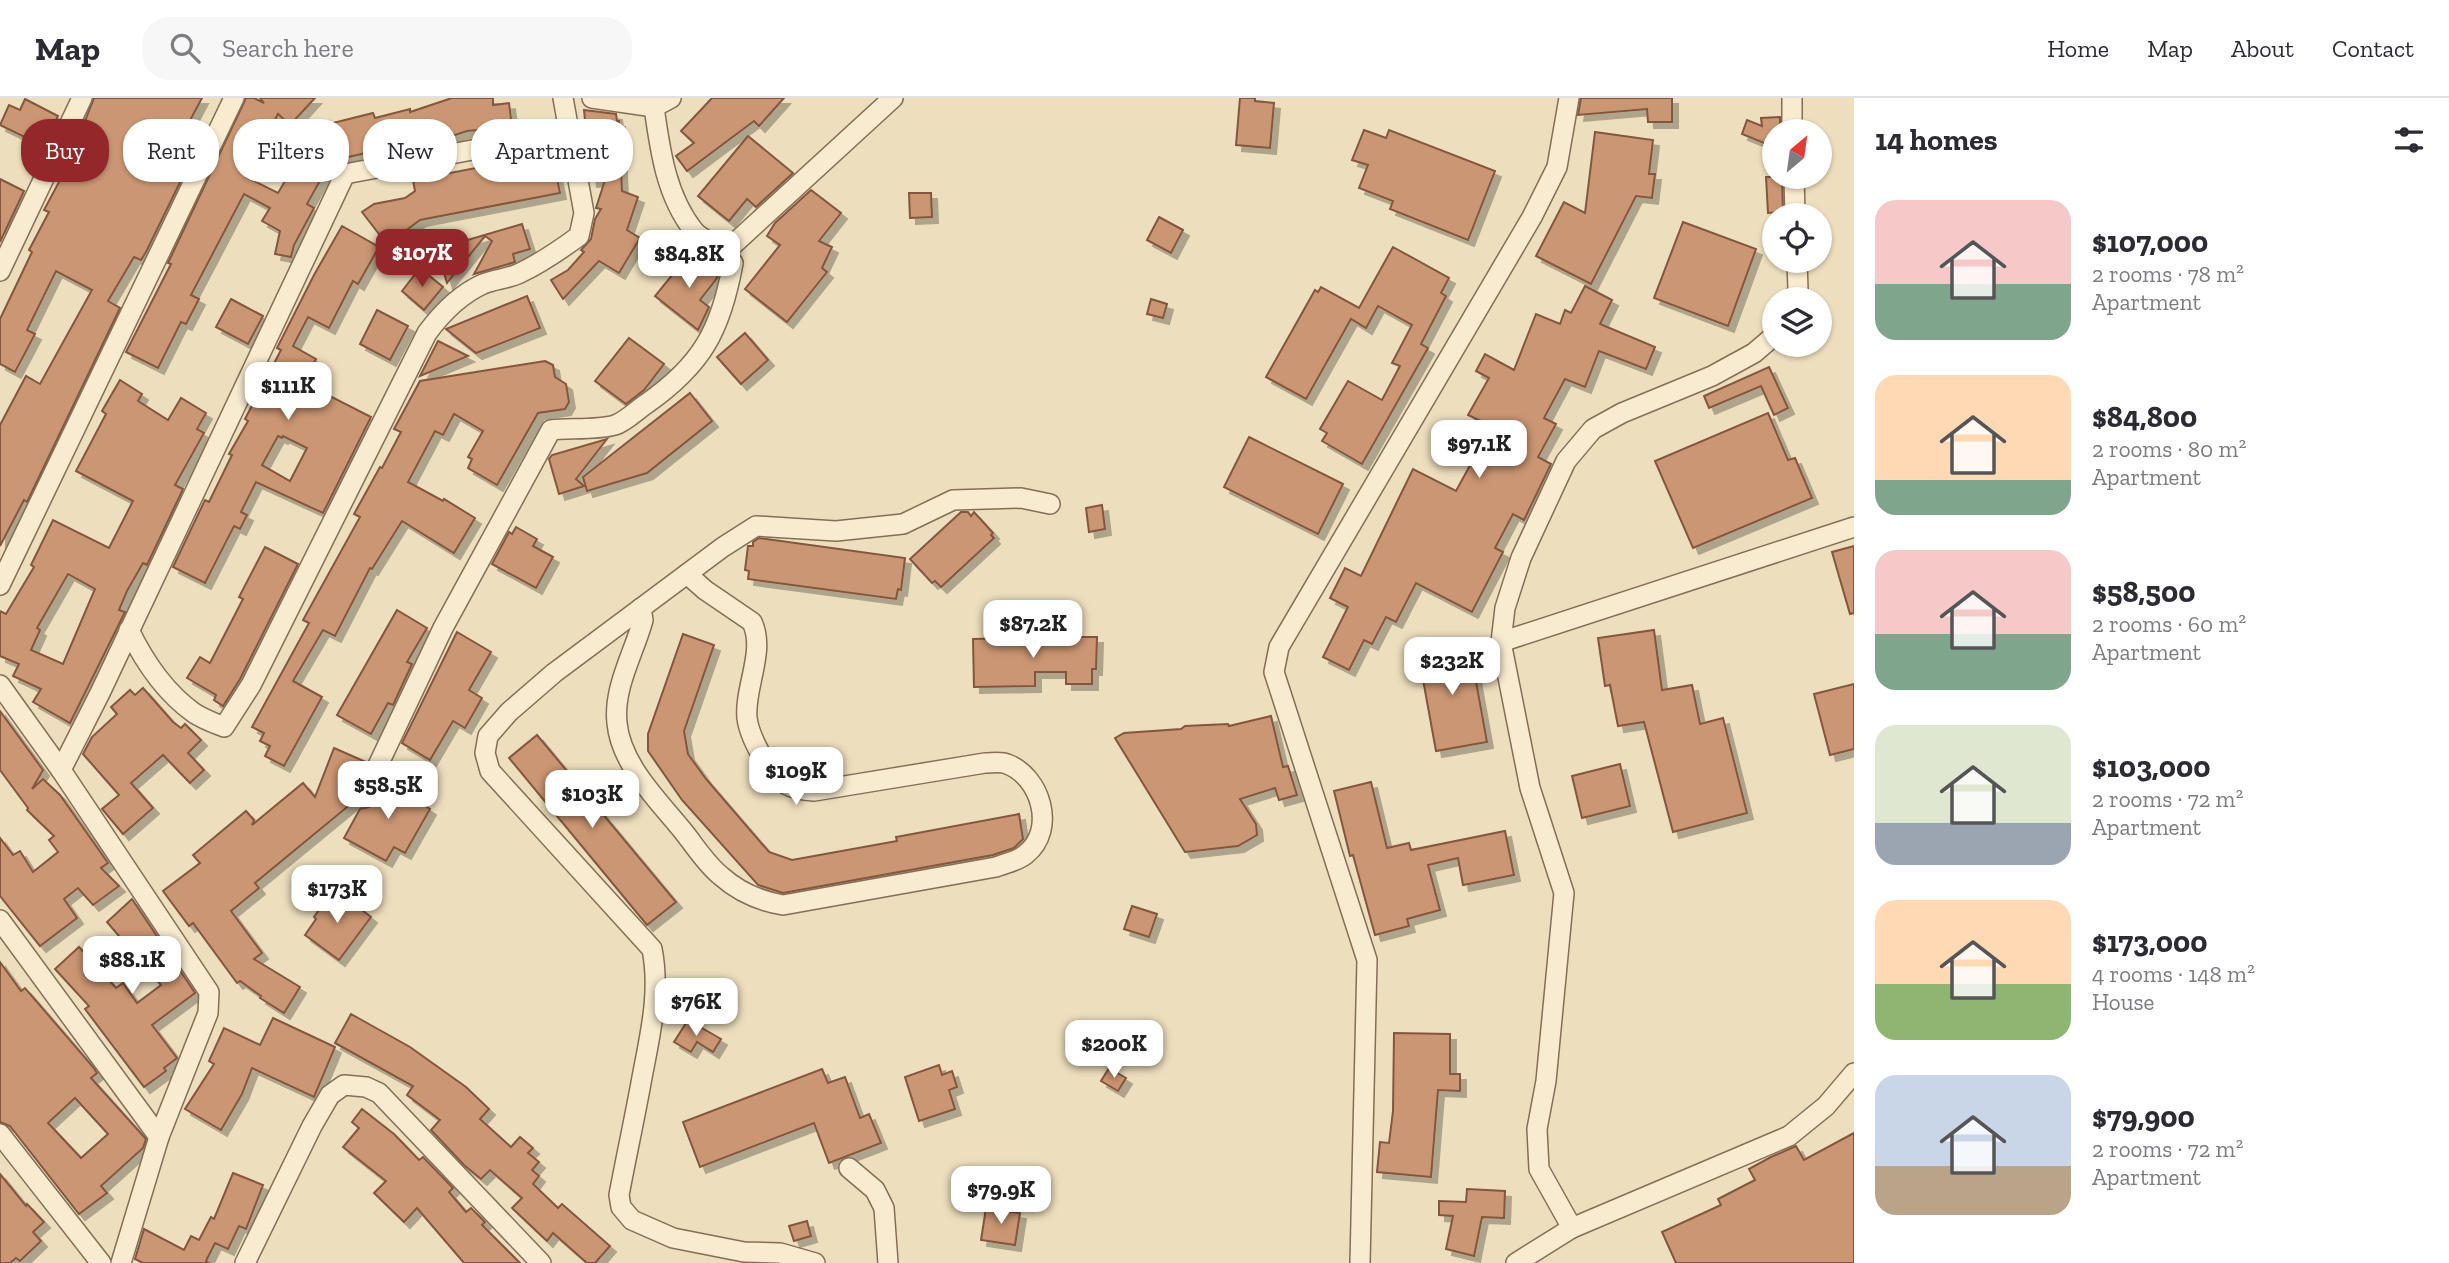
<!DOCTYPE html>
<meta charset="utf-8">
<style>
:root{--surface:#fff;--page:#f7f7f7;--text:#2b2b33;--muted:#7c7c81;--line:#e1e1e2;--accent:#93272a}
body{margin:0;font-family:"Zilla Slab",serif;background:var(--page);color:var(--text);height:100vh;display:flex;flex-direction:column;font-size:26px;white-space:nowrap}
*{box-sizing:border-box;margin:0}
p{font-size:23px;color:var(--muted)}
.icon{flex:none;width:38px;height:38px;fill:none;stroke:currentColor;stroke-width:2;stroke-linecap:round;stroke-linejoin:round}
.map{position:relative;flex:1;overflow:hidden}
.sheet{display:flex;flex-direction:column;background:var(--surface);width:595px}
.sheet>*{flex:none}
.hud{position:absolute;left:21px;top:21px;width:665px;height:63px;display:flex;gap:14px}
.needle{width:46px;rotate:29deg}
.controls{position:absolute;left:1762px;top:21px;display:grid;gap:14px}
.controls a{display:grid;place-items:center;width:70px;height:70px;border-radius:50%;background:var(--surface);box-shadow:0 2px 5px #0004;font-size:35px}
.price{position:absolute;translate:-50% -60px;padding:0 16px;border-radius:14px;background:#fff;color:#222;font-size:23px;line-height:46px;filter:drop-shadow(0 2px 4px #0008)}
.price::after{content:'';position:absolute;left:50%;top:42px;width:21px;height:16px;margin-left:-10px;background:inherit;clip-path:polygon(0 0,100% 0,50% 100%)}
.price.selected{background:var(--accent);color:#fff}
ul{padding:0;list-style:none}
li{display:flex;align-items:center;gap:21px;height:175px;padding:0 21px}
li span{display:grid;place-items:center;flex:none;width:196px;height:140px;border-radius:21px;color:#555}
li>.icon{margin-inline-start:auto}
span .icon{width:84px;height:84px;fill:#fffc;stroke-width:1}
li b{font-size:30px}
h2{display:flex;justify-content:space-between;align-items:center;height:84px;padding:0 21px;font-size:30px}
.chip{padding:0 24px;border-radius:28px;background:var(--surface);box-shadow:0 2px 5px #0004;font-size:24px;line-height:63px}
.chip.selected{background:var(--accent);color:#fff}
header{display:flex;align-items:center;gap:42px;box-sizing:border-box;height:98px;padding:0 35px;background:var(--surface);border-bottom:2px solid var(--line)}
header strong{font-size:33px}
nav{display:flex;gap:38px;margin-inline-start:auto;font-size:24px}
.search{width:490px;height:63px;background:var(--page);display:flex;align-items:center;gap:18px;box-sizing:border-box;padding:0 24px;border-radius:28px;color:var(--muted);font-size:26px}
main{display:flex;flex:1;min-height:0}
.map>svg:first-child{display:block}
</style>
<header>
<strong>Map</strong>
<div class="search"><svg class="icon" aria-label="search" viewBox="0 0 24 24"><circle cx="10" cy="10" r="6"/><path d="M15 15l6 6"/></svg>Search here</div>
<nav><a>Home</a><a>Map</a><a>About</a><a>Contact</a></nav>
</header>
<main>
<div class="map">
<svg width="1854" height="1165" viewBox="0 0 1854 1165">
<defs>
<filter id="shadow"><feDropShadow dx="6" dy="6" stdDeviation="0" flood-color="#0004"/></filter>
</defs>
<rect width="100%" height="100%" fill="#eddebd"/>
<g fill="#cb9673" stroke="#83573d" stroke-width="2" fill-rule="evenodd" filter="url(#shadow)">
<polygon points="94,0 202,0 186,30 191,33 172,65 186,72 146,154 141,162 134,159 108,203 120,210 27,404 24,402 0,448 0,327 26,278 40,286 92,192 56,173 27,232 35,236 15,274 0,266 0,221 32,154 29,152 49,114 44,112 90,26 85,23"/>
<polygon points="246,0 254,0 264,5 260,0 315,0 290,27 278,16 246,79 278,95 308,44 297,34 373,15 375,20 410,11 410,14 452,0 493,0 493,7 509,5 512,29 467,33 421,48 419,43 331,63 307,106 314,110 294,147 291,159 275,156 280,133 262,123 270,110 244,96 191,197 199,201 186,226 181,224 158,270 126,254 171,166 168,165"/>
<polygon points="712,0 784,0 759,28 754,23 687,73 676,58 694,45 681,33"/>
<polygon points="1240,0 1255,0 1255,3 1274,5 1270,50 1236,47"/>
<polygon points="1581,0 1672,0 1672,24 1648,24 1647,11 1578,17"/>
<polygon points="25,1 58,18 43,48 0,27 9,7 20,12"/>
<polygon points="584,12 616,16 617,23 619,23 622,93 638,99 627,132 640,140 619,175 599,163 563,201 551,182 568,172 584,154 581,152 591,141 595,121 601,111 596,110 605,82 591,83"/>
<polygon points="1780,19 1780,33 1774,33 1774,49 1742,36 1747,22 1762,28 1761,20"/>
<polygon points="1364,32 1386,40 1389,32 1495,73 1468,142 1390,111 1393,103 1359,90 1368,67 1352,62"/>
<polygon points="1595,34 1653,42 1649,76 1655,76 1652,100 1636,98 1591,186 1536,158 1564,104 1585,115"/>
<polygon points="748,38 793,75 756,109 747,101 729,123 698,98"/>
<polygon points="553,61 560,95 420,122 400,137 382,140 362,114 374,106 405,100 415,93 413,82 507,64 517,78 536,64"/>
<polygon points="1766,79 1782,79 1783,114 1768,115"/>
<polygon points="0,81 24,93 0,144"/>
<polygon points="811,92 841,115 819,143 832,149 822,170 827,174 787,224 745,191 780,147 767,138 775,125"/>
<polygon points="909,95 931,95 932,119 910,120"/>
<polygon points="1159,119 1183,132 1171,155 1147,142"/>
<polygon points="1683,124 1756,151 1728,228 1654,200"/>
<polygon points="522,126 530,151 513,156 515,164 474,176 492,143 485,138 447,185 437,151"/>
<path d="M342,128l37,21 -21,37 -5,-3 -24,47 -21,-11 -15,29 23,13 -18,31 27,15 5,-9 41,21 -48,96 -67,-31 -15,30 6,3 -7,14 -6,-3 -29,57 -32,-16 32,-67 4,2 23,-47 -3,-1 19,-33 -3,-2 36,-69 -4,-2 37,-73zM278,338l4,2 1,-2 24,12 -17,33 -28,-16z"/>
<polygon points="1393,149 1449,180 1441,195 1446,198 1421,246 1428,250 1362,366 1322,343 1327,335 1320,331 1348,283 1382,302 1400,268 1392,265 1412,227 1378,208 1366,230 1351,221 1306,301 1266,279 1315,192 1318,194 1321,189 1359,210"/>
<polygon points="691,154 718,176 717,180 700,202 709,209 698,232 655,198"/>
<polygon points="420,170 443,189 424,212 402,193"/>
<polygon points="1585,188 1612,202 1600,226 1655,249 1646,271 1599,253 1585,289 1565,281 1544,320 1556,326 1538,359 1551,366 1524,422 1513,416 1495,450 1503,454 1472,514 1416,485 1396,524 1386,519 1372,546 1364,542 1349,572 1323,559 1348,509 1330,500 1345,470 1361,478 1413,371 1456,393 1474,360 1464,354 1481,323 1468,317 1489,280 1476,273 1485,256 1514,272 1536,216 1560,226 1565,212 1571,215"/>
<polygon points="527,198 540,230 476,255 446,231"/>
<polygon points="231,201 263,218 248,246 216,229"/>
<polygon points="1151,201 1167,206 1163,220 1147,216"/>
<polygon points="377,212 408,228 390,262 360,246"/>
<polygon points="745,235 768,262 741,286 717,259"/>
<polygon points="629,240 664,266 644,292 626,306 595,283"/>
<polygon points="438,243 468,258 420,278"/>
<polygon points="545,263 553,267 555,279 566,286 569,304 565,311 538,315 497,387 468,370 472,361 468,359 483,333 454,316 443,337 435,333 408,384 443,403 444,401 475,420 454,455 402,423 372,471 370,470 335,538 323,532 293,583 322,599 284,668 265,658 270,648 260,643 264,635 252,629 309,525 303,522 360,419 354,416 380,369 382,370 401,334 394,331 420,283"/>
<polygon points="1769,269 1788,310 1774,317 1761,288 1709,310 1704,298"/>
<path d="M120,282l22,14 -4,7 30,19 13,-22 25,15 -9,16 7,4 -29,52 8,4 -36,76 -4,-2 -16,28 -8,19 6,2 -55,111 -37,-21 8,-13 -28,-13 6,-12 -19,-8v-45l6,3 28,-47 -3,-2 22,-45 56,28 24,-47 -57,-30 30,-57 -4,-3zM68,476l27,15 -32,75 -32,-14 9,-20 -3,-2z"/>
<polygon points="690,295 712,323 647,375 587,393 583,379"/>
<polygon points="1768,315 1788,362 1795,360 1812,400 1693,450 1655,363"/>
<polygon points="1249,339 1343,386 1318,436 1224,389"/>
<polygon points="607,341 576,381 584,388 559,396 549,361 552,357"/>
<polygon points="1102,407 1105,431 1089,434 1086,410"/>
<polygon points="961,414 968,414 971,418 974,414 993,435 991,437 994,440 941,489 935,483 932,485 910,461"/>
<polygon points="516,429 537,441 533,448 553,459 536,490 492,466 509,434 512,436"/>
<polygon points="759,440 905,460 901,492 898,491 896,501 748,481 749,473 745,472 748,448 753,448 753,444"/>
<polygon points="1854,448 1854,515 1850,516 1832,454"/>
<polygon points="265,449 298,466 240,581 223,608 214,602 216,597 187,580 200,559 210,565 243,501 239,499"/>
<polygon points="397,512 427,530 407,564 412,566 393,607 388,605 371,636 337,617"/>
<polygon points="1654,532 1662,592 1692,587 1700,626 1723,620 1747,715 1673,734 1644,624 1618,628 1610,587 1605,588 1598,540"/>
<polygon points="457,534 491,554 469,592 482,600 465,630 453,623 430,662 402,645"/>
<polygon points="683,536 714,547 684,633 688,656 706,681 769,754 792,762 897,743 896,739 1019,716 1023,741 1014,750 993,757 783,795 758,787 682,702 648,653 648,636"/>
<polygon points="1058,539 1097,539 1096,571 1092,571 1092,586 1066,586 1066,574 1035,574 1035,588 974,589 973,541"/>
<polygon points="1469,545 1487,644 1436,653 1418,554"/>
<polygon points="1854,586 1854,651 1830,657 1814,596"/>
<polygon points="143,590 173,624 181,630 185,626 201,642 188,655 204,672 190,685 163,657 131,685 153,710 123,736 102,711 119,697 83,656 92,639 117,616 111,609 130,592 135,597"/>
<polygon points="0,613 43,672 32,691 43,681 60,697 108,765 101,770 119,788 93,807 78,790 64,801 77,820 40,848 0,798 0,740 13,757 20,753 33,774 58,754 49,742 54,738 27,712 28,710 0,672"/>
<polygon points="1271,618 1283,669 1288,668 1297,697 1279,702 1275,690 1240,701 1256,726 1257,737 1238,748 1185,754 1115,640 1124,635 1181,631 1185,628 1228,626 1229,628"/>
<polygon points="537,637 676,804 647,827 509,660"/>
<polygon points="334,650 366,664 352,694 352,705 255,785 259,790 231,813 262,855 254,861 300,889 284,915 260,900 261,898 240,883 237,885 193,825 189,828 163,793 200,765 193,757 246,713 254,722 252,727 303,685 315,699"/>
<polygon points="1620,666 1630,708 1582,720 1572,678"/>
<polygon points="386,679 420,698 418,703 430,711 405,755 394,749 386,763 344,740 360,711 369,709 374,705"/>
<polygon points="1371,684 1387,750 1409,745 1411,752 1505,733 1514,777 1463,787 1458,760 1428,767 1440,812 1407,821 1409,828 1375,837 1353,757 1350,758 1334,693"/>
<polygon points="334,791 371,819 339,862 305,837 316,821 314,819"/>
<polygon points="132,801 195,895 152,927 177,960 164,970 166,973 144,989 85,911 89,908 55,871 79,849 116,890 123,885 137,905 161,887 107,824"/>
<polygon points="1132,808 1157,816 1149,839 1124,831"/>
<path d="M0,864l21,29 4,-3 68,79 4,6 -6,5 55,61 -3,9 -42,38 6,7 -28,21 -69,-88 -10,-4zM75,1000l33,36 -27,24 -33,-35z"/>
<polygon points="351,916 410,949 466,989 489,1011 480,1021 511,1049 520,1039 533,1050 528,1055 539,1064 532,1072 539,1078 533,1086 558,1110 562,1106 610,1148 595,1165 587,1165 553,1135 547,1143 512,1110 522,1100 490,1072 481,1081 464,1067 431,1032 440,1022 407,997 413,988 335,945"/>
<polygon points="273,920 335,949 314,999 252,970 242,996 221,1032 185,1011 214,966 209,963 224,930 260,947"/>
<polygon points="688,922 721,941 713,954 697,944 691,954 674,944"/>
<polygon points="1394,935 1450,936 1450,976 1460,976 1460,993 1438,992 1431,1079 1377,1074 1380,1044 1389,1045 1393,1013"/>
<polygon points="939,967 942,977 952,973 957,989 949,992 955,1011 919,1023 905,979"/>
<polygon points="1109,970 1126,980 1118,993 1101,983"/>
<polygon points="822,971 828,985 845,979 860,1020 869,1016 881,1045 829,1065 814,1025 700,1069 683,1024"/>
<polygon points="362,1011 394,1036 419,1062 423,1059 453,1090 449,1094 466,1114 471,1110 485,1124 482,1127 520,1165 464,1165 417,1110 404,1124 374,1095 386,1083 343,1049 359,1030 352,1024"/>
<polygon points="1854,1035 1854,1165 1676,1165 1662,1134 1721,1107 1718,1101 1755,1082 1749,1071 1771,1059 1796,1048 1804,1062"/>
<polygon points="233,1075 263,1087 246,1131 239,1128 228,1151 215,1145 206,1163 209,1165 143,1165 135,1161 144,1131 184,1152 191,1138 199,1142 211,1119 214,1121"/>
<polygon points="0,1076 26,1108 27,1106 44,1124 33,1134 41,1143 20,1163 16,1160 10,1165 0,1165"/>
<polygon points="1467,1091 1505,1093 1504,1120 1482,1119 1474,1158 1446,1151 1453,1118 1439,1117 1439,1103 1466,1104"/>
<polygon points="986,1110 1020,1115 1015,1147 981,1142"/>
<polygon points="807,1123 811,1138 794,1143 789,1128"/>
</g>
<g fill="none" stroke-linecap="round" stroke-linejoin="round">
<defs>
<g id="minor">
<polyline points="592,0 654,9 655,0"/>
<path d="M671,0l-17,9c6,43 12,89 40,124 7,8 22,14 31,21"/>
<polyline points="1792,0 1792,33"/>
<polyline points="1794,79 1795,117"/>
<polyline points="0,173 82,0"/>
<polyline points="1794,201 1798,192 1797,163"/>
<polyline points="1774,238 1754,255 1712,278 1622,315 1593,331 1566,363 1521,460 1505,510 1501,544 1530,690 1564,795 1546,983 1537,1031 1539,1071 1572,1130 1789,1038 1826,1008 1854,975"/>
<polyline points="0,487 234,0"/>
<path d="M641,510l2,12c-9,33 -30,68 -26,103 4,42 41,77 66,108 12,15 23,33 38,45 18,16 38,25 62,29l213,-38c10,-4 22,-6 30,-13 31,-25 14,-78 -19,-90 -7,-3 -15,-1 -22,-1l-171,28c-23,-1 -35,-7 -48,-28 -8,-13 -17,-29 -19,-45 -3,-30 19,-67 5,-96l-47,-32 -18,-16"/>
<path d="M129,532c15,31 37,63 65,83 9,6 20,10 30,14l27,-42 176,-352c14,-19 34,-39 56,-49 12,-5 25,-5 37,-11 21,-10 40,-23 59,-37l5,-23 -21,-115"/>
<polyline points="1501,544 1854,429"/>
<polyline points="0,587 61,672 209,894 208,915 159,1039 121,1165"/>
<polyline points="61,672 100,595 345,76 568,34"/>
<path d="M363,699l80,-169 108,-198c17,-2 48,0 64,-5 10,-3 22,-15 31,-21 56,-39 75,-74 87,-141l-8,-11 168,-154"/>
<polyline points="0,822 159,1039"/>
<polyline points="0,1036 101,1165"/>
<polyline points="849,1070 875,1092 884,1110 888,1165"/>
<polyline points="245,1165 312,1028 330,997 344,987 366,989 379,995 541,1165"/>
<path d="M815,1165l-35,-10 -36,-1 -71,-14 -41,-18 -11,-13 -2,-12c7,-37 15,-74 22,-112 8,-44 20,-89 11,-134l-162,-178 -5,-18 3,-17 21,-24 45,-39 169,-126 33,-21 80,5 67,-7 50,-24 68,-2 29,6"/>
<polyline points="1360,1165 1367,862 1274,574 1279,549 1532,119 1557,69 1569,0"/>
<polyline points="1516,1165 1572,1130"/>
</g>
</defs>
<use href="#minor" stroke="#846e56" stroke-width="22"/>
<use href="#minor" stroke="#f8ebd0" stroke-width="19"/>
</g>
</svg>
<div class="controls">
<a><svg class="needle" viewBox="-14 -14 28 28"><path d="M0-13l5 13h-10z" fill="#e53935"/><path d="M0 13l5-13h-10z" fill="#7c7c81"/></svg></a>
<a><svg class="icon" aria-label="locate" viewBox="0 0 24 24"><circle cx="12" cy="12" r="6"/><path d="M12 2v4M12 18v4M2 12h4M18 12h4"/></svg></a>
<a><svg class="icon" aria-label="layers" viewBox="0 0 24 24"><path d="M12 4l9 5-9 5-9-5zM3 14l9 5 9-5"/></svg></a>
</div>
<b class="price selected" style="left:422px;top:191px">$107K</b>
<b class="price" style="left:689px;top:192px">$84.8K</b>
<b class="price" style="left:288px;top:324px">$111K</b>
<b class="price" style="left:1479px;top:382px">$97.1K</b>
<b class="price" style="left:1033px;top:562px">$87.2K</b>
<b class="price" style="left:1452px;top:599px">$232K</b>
<b class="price" style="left:796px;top:709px">$109K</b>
<b class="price" style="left:388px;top:723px">$58.5K</b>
<b class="price" style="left:592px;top:732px">$103K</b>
<b class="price" style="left:337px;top:827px">$173K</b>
<b class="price" style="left:132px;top:898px">$88.1K</b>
<b class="price" style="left:696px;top:940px">$76K</b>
<b class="price" style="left:1114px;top:982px">$200K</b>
<b class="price" style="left:1001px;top:1128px">$79.9K</b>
<div class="hud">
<a class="chip selected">Buy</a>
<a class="chip">Rent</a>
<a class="chip">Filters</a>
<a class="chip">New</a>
<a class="chip">Apartment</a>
</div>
</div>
<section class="sheet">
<h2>14 homes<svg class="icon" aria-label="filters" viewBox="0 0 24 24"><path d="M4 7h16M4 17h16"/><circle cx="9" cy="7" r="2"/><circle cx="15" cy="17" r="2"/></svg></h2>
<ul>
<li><span style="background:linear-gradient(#f6c9c9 60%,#7fa58c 0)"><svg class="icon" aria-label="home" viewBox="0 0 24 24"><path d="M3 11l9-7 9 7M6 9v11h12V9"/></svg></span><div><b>$107,000</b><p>2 rooms · 78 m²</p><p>Apartment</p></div></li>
<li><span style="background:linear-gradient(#ffd9b3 75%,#7fa58c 0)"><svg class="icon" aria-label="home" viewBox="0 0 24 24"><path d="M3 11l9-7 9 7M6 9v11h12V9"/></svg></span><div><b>$84,800</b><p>2 rooms · 80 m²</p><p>Apartment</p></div></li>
<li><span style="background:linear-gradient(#f6c9c9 60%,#7fa58c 0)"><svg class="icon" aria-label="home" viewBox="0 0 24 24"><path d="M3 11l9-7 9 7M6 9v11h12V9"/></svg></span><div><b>$58,500</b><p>2 rooms · 60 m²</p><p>Apartment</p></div></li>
<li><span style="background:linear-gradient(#dfe7d0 70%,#9aa5b1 0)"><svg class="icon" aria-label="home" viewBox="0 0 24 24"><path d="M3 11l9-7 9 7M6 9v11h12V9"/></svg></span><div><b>$103,000</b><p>2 rooms · 72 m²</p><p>Apartment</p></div></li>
<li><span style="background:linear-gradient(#ffd9b3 60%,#8fb573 0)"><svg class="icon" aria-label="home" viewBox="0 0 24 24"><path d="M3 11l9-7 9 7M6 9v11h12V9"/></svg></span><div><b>$173,000</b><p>4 rooms · 148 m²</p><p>House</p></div></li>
<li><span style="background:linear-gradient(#c9d6e8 65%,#b9a48a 0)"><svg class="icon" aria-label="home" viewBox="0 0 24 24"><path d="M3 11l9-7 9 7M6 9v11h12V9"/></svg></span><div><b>$79,900</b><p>2 rooms · 72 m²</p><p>Apartment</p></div></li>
</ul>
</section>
</main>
